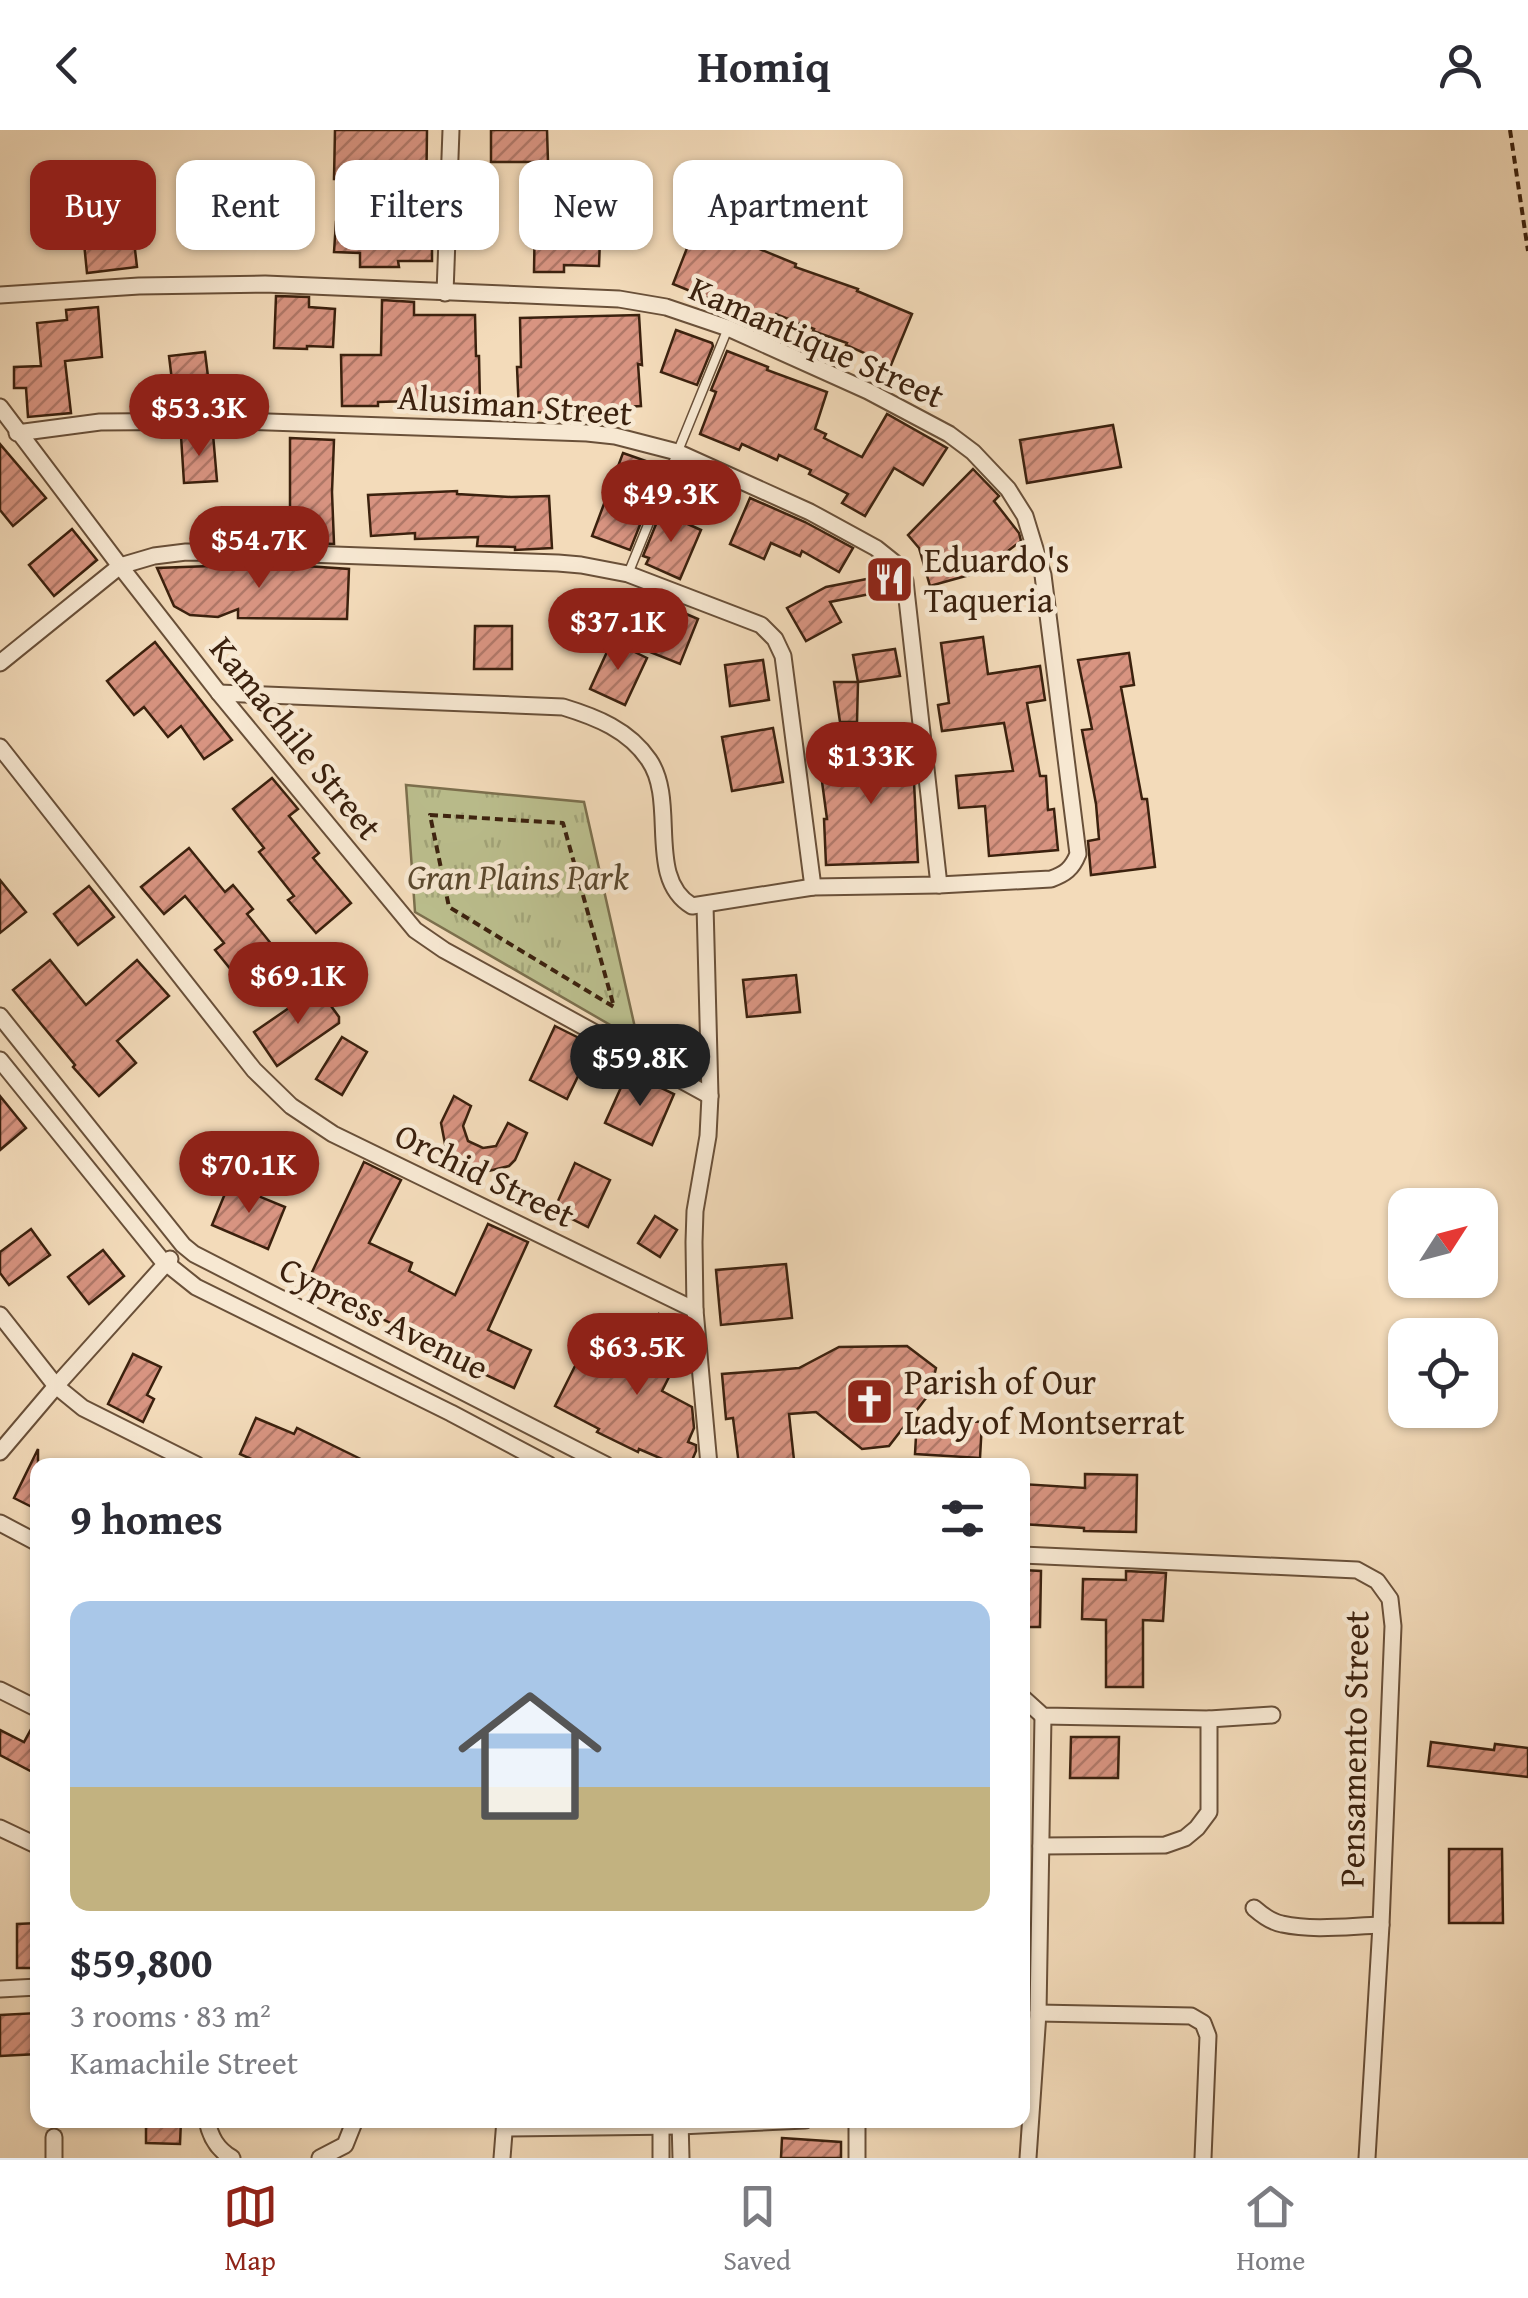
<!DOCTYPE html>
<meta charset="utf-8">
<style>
:root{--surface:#fff;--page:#f7f7f7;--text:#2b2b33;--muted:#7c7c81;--line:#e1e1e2;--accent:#8f2418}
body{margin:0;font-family:"Gentium Book Plus",serif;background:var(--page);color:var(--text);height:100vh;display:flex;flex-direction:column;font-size:38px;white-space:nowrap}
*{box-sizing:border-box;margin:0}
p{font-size:32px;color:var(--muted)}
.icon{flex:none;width:55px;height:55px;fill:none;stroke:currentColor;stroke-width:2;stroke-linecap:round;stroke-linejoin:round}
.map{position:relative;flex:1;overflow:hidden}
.side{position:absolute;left:30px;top:1328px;width:1000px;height:670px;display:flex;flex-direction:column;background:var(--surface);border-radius:20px;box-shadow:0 2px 8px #0004}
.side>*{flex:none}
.hud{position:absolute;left:30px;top:30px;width:1000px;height:90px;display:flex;gap:20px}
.needle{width:65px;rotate:54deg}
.tools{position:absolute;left:1388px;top:1058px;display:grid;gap:20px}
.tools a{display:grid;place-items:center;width:110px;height:110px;border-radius:20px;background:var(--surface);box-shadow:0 2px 8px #0004;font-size:50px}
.price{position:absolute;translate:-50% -85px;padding:0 22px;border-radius:35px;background:var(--accent);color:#fff;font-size:32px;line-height:65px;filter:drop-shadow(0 2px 5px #0008)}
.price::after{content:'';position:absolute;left:50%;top:60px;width:30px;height:22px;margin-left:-15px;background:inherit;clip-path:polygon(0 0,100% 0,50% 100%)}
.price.on{background:#222;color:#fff}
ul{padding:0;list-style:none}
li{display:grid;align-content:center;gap:20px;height:530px;padding:0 40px}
li span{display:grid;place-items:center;height:310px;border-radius:20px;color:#555}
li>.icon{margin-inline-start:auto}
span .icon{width:180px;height:180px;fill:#fffc;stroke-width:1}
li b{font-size:42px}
h2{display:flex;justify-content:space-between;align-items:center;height:120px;padding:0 40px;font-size:42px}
.chip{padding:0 35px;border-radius:20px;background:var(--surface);box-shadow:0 2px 8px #0004;font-size:35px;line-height:90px}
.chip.on{background:var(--accent);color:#fff}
header{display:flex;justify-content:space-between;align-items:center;height:130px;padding:0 40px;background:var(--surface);font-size:45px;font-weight:700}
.menu{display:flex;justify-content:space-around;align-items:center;height:140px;border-top:2px solid var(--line);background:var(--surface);font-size:28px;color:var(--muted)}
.menu a{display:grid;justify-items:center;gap:5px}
.menu .on{color:var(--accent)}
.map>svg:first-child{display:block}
</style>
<header><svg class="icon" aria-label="back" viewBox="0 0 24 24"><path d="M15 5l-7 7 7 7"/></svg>Homiq<svg class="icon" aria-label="person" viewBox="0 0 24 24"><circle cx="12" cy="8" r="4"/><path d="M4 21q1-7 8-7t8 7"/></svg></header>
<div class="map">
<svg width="1528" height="2028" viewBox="0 0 1528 2028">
<defs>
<pattern id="park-tufts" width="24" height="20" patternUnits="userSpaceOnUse" patternTransform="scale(2.5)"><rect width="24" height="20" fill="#bcc08f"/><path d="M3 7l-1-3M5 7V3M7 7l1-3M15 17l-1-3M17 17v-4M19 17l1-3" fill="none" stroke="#a2a57a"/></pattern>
<pattern id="building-hatch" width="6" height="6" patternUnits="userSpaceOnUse" patternTransform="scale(2.5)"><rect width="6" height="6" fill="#d89481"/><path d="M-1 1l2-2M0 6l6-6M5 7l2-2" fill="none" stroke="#b07868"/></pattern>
</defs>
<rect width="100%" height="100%" fill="#f3dbba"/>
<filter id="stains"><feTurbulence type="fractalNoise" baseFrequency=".002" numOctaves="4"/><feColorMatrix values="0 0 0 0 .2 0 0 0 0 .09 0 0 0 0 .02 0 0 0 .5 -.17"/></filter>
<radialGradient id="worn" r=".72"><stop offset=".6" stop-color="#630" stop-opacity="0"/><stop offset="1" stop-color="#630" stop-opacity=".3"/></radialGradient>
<polygon fill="url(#park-tufts)" stroke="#7c704e" stroke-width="2.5" points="406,655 584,672 638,911 415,782"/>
<g fill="url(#building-hatch)" stroke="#3b210e" stroke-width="2.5">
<polygon points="335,0 427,0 426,79 432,79 432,131 398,131 399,137 360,137 360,123 334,122 336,92 360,94 360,80 401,80 402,51 334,49"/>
<polygon points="491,0 547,0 548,32 491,32"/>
<polygon points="129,67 137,137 87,143 80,73"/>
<polygon points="535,80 601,81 599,136 564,135 564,142 534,142"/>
<polygon points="698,90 730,103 728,106 796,134 795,137 858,159 857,161 912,184 891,235 846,215 847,213 813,201 814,199 776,184 769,199 727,182 730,177 673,154"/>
<polygon points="276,166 309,167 309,177 335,179 333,217 307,216 307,219 274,218"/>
<polygon points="382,170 414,172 414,185 475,185 476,226 479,226 480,272 411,274 411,271 378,272 378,276 342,276 341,225 381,225"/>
<polygon points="98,177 102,227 65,231 71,283 28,287 26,258 14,258 14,237 41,236 37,193 67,190 66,180"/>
<polygon points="639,185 642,235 638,234 641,276 589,279 589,285 554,286 554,282 519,283 517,237 521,237 520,188"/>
<polygon points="676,200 712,213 713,216 697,255 661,242"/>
<polygon points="727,221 768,237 767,240 827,262 815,299 826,304 824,308 862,327 887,284 947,318 923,355 894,338 865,386 842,373 848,364 809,344 811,340 779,325 777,330 742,314 739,320 700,304 716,262 711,260"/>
<polygon points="205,222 210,263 174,267 169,226"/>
<polygon points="1113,295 1121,337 1027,353 1020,310"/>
<polygon points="213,304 217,351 184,353 181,306"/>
<polygon points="290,308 334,310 332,362 334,414 290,412"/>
<polygon points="0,314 46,368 13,396 0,380"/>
<polygon points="623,323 663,337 630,420 592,406"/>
<polygon points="973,339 999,366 994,371 1019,403 1021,411 980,442 930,456 919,418 908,405"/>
<polygon points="457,361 457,364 511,367 549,366 552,418 515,420 515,417 477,416 478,407 415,409 415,403 371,406 368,365"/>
<polygon points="750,368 805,392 853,418 839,442 802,421 800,426 771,413 764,429 730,414"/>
<polygon points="661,382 701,400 680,449 646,434 649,428 643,426"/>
<polygon points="72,399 97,430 54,466 29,435"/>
<polygon points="238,435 291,435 349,439 347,489 238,488 238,479 218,487 190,485 174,476 157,438"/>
<polygon points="877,447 880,462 830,472 841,492 806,511 787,478 826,457"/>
<polygon points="658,472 698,489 680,534 640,518"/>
<polygon points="475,496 512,496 512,539 474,539"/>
<polygon points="983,507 988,544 1040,536 1045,570 1027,573 1040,646 1046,646 1048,680 1054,679 1058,720 989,726 985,676 959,678 956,646 1013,641 1004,593 942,601 938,575 949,573 941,513"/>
<polygon points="612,511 647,528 625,575 590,559"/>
<polygon points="155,512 232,610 204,629 181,596 168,607 144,577 134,585 107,551"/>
<polygon points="895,519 900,546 858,552 853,525"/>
<polygon points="1129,523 1134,555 1121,557 1142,669 1147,669 1155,737 1091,745 1088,711 1099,709 1096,674 1082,600 1092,599 1078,530"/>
<polygon points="763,530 769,570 730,576 725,535"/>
<polygon points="834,552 858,552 857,592 840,592"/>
<polygon points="773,598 783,652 732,661 722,607"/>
<polygon points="912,612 918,732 826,735 824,689 827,689 819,629 874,622 874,614"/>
<polygon points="272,648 298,679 289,686 319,723 313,728 351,773 316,803 288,770 294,766 259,722 264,718 233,679"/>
<polygon points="189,718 225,762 233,755 253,779 247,784 277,821 240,851 215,820 224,813 185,766 164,784 141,757"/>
<polygon points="0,750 26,782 0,803"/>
<polygon points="89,756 114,787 78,815 54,784"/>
<polygon points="50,830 86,875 137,830 169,866 117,911 136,933 99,966 73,937 75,935 13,860"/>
<polygon points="796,845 800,882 747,887 743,850"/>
<polygon points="318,858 339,887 339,893 277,936 254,902"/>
<polygon points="555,896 593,915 567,969 530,950"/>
<polygon points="342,907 367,922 342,965 316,949"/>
<polygon points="628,942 674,964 652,1015 605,993"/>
<polygon points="0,966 26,998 0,1020"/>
<polygon points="454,966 471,976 463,996 468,1011 483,1018 496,1016 508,993 527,1003 515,1030 509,1036 472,1045 454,1036 446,1019 441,993"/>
<polygon points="364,1032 401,1050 369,1113 412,1133 409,1141 455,1165 488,1094 528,1112 488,1200 531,1220 514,1258 469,1237 466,1244 425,1223 429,1214 393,1194 348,1173 346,1176 305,1157"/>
<polygon points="575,1033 610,1050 588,1097 554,1080"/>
<polygon points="229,1054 285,1077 268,1119 212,1095"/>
<polygon points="655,1086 677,1100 660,1127 638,1113"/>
<polygon points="31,1099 50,1125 9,1155 0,1143 0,1122"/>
<polygon points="103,1120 124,1146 89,1174 68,1147"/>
<polygon points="786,1134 792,1188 721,1195 716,1140"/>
<polygon points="659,1184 685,1198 685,1216 688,1229 684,1235 677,1231 662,1261 692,1277 694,1298 688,1312 696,1315 696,1321 690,1335 676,1335 639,1319 638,1322 597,1302 599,1299 555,1276 581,1224 627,1244"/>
<polygon points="907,1216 936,1238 930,1263 889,1316 862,1319 816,1282 789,1284 794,1330 739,1335 733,1288 726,1289 722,1244 799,1238 839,1217"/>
<polygon points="133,1224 161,1237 147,1265 154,1269 143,1292 108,1274"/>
<polygon points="256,1288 294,1304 297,1298 373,1335 265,1335 240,1324"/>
<polygon points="917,1288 982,1292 980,1328 915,1324"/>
<polygon points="38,1319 38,1380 14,1368"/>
<polygon points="1085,1344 1137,1345 1136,1402 1084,1401 1084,1398 1022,1394 1022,1354 1085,1358"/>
<polygon points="1022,1440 1041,1441 1040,1497 1022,1497"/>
<polygon points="1126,1441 1166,1443 1163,1491 1143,1490 1143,1557 1106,1557 1106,1490 1082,1489 1083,1449 1126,1450"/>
<polygon points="36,1590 38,1590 38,1645 0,1625 0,1600 24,1612"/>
<polygon points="1071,1607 1119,1607 1118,1648 1070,1648"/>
<polygon points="1431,1612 1494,1620 1495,1614 1528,1618 1528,1647 1428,1636"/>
<polygon points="1449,1719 1502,1719 1503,1793 1449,1793"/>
<polygon points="38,1793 38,1838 17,1838 17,1794"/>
<polygon points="38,1883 38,1924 0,1926 0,1885"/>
<polygon points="146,1990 181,1990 180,2014 146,2013"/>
<polygon points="782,2008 841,2012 841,2028 781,2028"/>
</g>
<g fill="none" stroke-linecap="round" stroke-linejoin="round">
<defs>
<polyline id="lane" points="628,444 728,198"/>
<g id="street">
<polyline points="445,163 451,0"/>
<path d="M0,165l139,-9 126,-2 354,15 47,8 62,21 140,63 81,43 24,18 35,37 17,27 18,59 35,279c-6,15 -13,20 -27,25l-112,6 -126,2 -121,19c-47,-28 -14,-104 -43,-146 -20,-30 -53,-43 -86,-53l-344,-14"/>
<polyline points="0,277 120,436 219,563 415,800 444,820 710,966"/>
<polyline points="17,303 100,292 242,291 587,303 615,306 677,322 810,382 876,418 896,434 905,451 939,755"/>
<polyline points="0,533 120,436 154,426 186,422 279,423 558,433 581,435 628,444 761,495 775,509 783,526 813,757"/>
<polyline points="0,617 254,940 291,976 333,1004 695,1180"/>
<polyline points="705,775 710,966 708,1006 695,1081 694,1112 695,1180 709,1335"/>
<polyline points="0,886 183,1115 194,1124 606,1335"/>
<polyline points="0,930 161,1129 196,1157 451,1283 549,1335"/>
<polyline points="0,1185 56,1256 83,1278 197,1335"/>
<polyline points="0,1322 56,1256 170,1129"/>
<polyline points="0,1393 38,1413"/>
<polyline points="1022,1425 1357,1440 1377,1451 1390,1469 1393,1496 1381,1795 1367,2028"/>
<polyline points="0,1560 38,1579"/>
<polyline points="1022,1567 1043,1586 1209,1589 1272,1585"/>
<polyline points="0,1698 38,1716"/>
<polyline points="1041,1716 1165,1715 1185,1708 1197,1698 1209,1682 1209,1589"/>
<path d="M1254,1778c8,7 17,14 28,16 32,7 67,2 99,1"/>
<polyline points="0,1859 38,1857"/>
<polyline points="1038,1883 1191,1886 1203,1893 1208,1906 1203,2028"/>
<path d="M207,1990c3,17 10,29 25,38"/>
<polyline points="661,1990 661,2028"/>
<polyline points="680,1990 681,2028"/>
<polyline points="857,1990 857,2028"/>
<polyline points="505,1998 680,1996 805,1990"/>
<polyline points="54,2028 54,2007"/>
<polyline points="320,2028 345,2015 355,1990"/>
<polyline points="502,2028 505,1990"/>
<polyline points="1028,2028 1038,1883 1043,1586"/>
</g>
</defs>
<use href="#lane" stroke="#695039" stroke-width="11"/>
<use href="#street" stroke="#695039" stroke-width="19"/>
<g stroke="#3b210e" stroke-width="4" stroke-dasharray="8 5" stroke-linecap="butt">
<polyline points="1510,0 1528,121"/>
<polygon points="430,685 563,693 614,877 449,777"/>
</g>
<use href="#lane" stroke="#f7e8d2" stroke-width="8"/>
<use href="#street" stroke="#f7e8d2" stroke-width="15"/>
</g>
<defs>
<symbol id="restaurant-square" viewBox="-11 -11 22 22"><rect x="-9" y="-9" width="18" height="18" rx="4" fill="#8f2418" stroke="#f7e8d2"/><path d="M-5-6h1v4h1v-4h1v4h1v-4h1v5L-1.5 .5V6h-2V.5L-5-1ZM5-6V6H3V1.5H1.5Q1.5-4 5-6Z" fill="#fff"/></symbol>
<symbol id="church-square" viewBox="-11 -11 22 22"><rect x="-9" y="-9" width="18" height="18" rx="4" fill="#8f2418" stroke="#f7e8d2"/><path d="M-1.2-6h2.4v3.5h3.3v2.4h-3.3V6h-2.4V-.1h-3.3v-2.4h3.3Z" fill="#fff"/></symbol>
</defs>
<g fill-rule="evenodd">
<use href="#restaurant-square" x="862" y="422" width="55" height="55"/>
<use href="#church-square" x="842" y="1244" width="55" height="55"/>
</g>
<g text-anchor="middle" stroke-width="9" stroke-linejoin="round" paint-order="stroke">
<g font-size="35" fill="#3b210e" stroke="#f7e8d2">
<text transform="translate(817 212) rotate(24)" y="12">Kamantique Street</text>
<text transform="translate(515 275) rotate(4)" y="12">Alusiman Street</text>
<text transform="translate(296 608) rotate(51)" y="12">Kamachile Street</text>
<text transform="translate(485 1045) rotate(26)" y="12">Orchid Street</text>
<text transform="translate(384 1188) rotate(27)" y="12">Cypress Avenue</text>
<text transform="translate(1354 1619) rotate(-89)" y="12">Pensamento Street</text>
</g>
<g font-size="35" fill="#3b210e" stroke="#f7e8d2" text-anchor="start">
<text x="924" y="442">Eduardo's<tspan x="924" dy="40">Taqueria</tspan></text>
<text x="904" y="1264">Parish of Our<tspan x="904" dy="40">Lady of Montserrat</tspan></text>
</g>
<g font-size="35" font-style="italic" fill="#5b492e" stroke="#f7e8d2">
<text x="518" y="759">Gran Plains Park</text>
</g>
</g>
<rect width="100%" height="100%" filter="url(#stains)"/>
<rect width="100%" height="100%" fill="url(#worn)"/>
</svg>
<div class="tools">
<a><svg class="needle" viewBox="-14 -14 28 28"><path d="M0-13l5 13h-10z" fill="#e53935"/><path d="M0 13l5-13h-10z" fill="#7c7c81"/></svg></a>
<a><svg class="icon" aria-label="locate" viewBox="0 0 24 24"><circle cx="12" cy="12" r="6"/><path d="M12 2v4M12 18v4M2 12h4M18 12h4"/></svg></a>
</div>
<b class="price" style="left:199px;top:329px">$53.3K</b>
<b class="price" style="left:671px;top:415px">$49.3K</b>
<b class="price" style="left:259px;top:461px">$54.7K</b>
<b class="price" style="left:618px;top:543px">$37.1K</b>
<b class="price" style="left:871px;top:677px">$133K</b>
<b class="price" style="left:298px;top:897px">$69.1K</b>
<b class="price on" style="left:640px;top:979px">$59.8K</b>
<b class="price" style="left:249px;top:1086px">$70.1K</b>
<b class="price" style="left:637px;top:1268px">$63.5K</b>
<div class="hud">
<a class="chip on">Buy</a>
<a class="chip">Rent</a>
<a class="chip">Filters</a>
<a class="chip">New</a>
<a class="chip">Apartment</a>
</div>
<section class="side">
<h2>9 homes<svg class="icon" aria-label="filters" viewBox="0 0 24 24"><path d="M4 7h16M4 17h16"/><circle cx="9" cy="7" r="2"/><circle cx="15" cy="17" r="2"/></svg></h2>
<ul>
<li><span style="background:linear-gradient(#a9c7e8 60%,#c2b280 0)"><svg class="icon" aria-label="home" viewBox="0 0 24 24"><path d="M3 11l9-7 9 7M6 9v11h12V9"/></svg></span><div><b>$59,800</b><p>3 rooms · 83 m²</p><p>Kamachile Street</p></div></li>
</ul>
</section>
</div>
<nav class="menu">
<a class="on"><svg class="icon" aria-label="map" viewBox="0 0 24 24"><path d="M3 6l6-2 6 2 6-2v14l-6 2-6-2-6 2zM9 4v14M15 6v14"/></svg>Map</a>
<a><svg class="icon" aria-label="saved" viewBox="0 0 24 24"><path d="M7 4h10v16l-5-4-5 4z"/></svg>Saved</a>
<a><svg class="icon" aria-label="home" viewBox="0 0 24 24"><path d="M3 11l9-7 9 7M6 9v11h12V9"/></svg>Home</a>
</nav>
